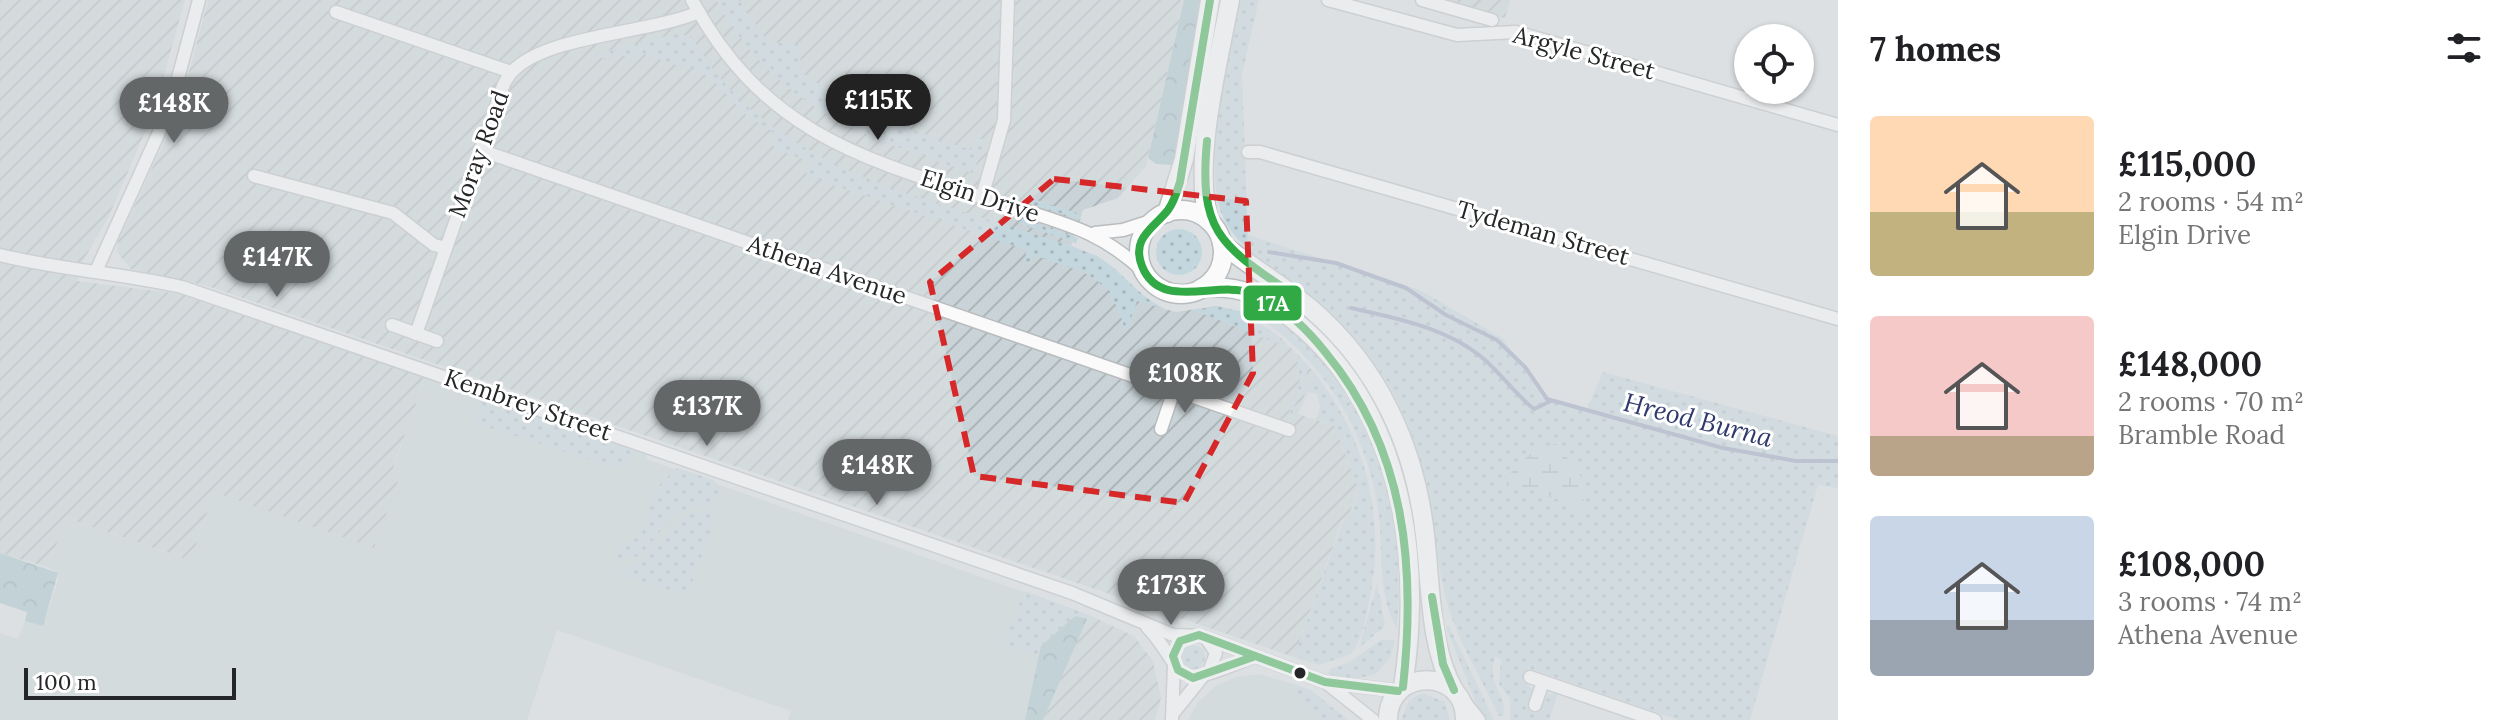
<!DOCTYPE html>
<meta charset="utf-8">
<style>
:root{--surface:#fff;--page:#f6f6f6;--text:#202124;--muted:#757577;--accent:#646768}
body{margin:0;font-family:Lora,serif;background:var(--page);color:var(--text);height:100vh;display:flex;flex-direction:column;font-size:30px;white-space:nowrap}
*{box-sizing:border-box;margin:0}
p{font-size:26px;color:var(--muted)}
.icon{flex:none;width:44px;height:44px;fill:none;stroke:currentColor;stroke-width:2;stroke-linecap:round;stroke-linejoin:round}
.map{position:relative;flex:1;overflow:hidden}
.side{display:flex;flex-direction:column;background:var(--surface);width:680px}
.side>*{flex:none}
.buttons{position:absolute;left:1734px;top:24px;display:grid;gap:16px}
.buttons a{display:grid;place-items:center;width:80px;height:80px;border-radius:50%;background:var(--surface);box-shadow:0 2px 6px #0004;font-size:40px}
.scale{position:absolute;left:24px;bottom:20px;width:212px;box-sizing:border-box;padding-left:8px;border:4px solid #242627;border-top:0;font-size:22px;line-height:28px;white-space:nowrap;color:#242627;-webkit-text-stroke:6px #fff;paint-order:stroke}
.price{position:absolute;translate:-50% -68px;padding:0 18px;border-radius:28px;background:var(--accent);color:#fff;font-size:26px;line-height:52px;filter:drop-shadow(0 2px 4px #0008)}
.price::after{content:'';position:absolute;left:50%;top:48px;width:24px;height:18px;margin-left:-12px;background:inherit;clip-path:polygon(0 0,100% 0,50% 100%)}
.price.current{background:#222;color:#fff}
ul{padding:0;list-style:none}
li{display:flex;align-items:center;gap:24px;height:200px;padding:0 32px}
li span{display:grid;place-items:center;flex:none;width:224px;height:160px;border-radius:8px;color:#555}
li>.icon{margin-inline-start:auto}
span .icon{width:96px;height:96px;fill:#fffc;stroke-width:1}
li b{font-size:34px}
h2{display:flex;justify-content:space-between;align-items:center;height:96px;padding:0 32px;font-size:34px}
main{display:flex;flex:1;min-height:0}
.map>svg:first-child{display:block}
</style>
<main>
<div class="map">
<svg width="1838" height="720" viewBox="0 0 1838 720">
<defs>
<pattern id="industrial-furrows" width="10" height="10" patternUnits="userSpaceOnUse" patternTransform="scale(2)"><rect width="10" height="10" fill="#cad4d8"/><path d="M-1 1l2-2M0 10L10 0M9 11l2-2" fill="none" stroke="#adb6b9"/></pattern>
<pattern id="grass-dots" width="8" height="8" patternUnits="userSpaceOnUse" patternTransform="scale(2)"><rect width="8" height="8" fill="#c5d7de"/><path d="M2 2h.1M6 6h.1" fill="none" stroke="#a9b8be" stroke-width="1.8" stroke-linecap="round"/></pattern>
<pattern id="forest-crowns" width="20" height="18" patternUnits="userSpaceOnUse" patternTransform="scale(2)"><rect width="20" height="18" fill="#a3c0cb"/><path d="M2 6a3 3 0 1 1 6 0M12 15a3 3 0 1 1 6 0" fill="none" stroke="#8ca5ae"/></pattern>
<pattern id="wetland-marsh" width="20" height="14" patternUnits="userSpaceOnUse" patternTransform="scale(2)"><rect width="20" height="14" fill="#c5d7de"/><path d="M1 5h8M5 5V1M11 12h8M15 12V8" fill="none" stroke="#a9b8be"/></pattern>
</defs>
<rect width="100%" height="100%" fill="#dce0e2"/>
<g fill="#cad4d8">
<polygon points="425,378 647,454 646,459 1089,615 1043,720 788,720 791,711 557,630 527,720 0,720 0,633 18,639 25,621 43,625 58,581 58,573 47,567 67,518 186,559 189,552 193,553 214,492 401,472 393,469"/>
<polygon points="1259,674 1297,685 1295,691 1320,720 1188,720 1198,702 1217,685 1236,677"/>
</g>
<g fill="url(#industrial-furrows)">
<polygon points="0,0 185,0 154,111 109,216 83,261 77,281 180,294 425,378 393,468 401,472 374,548 214,492 193,553 189,552 186,559 67,518 47,567 0,553"/>
<polygon points="208,0 1184,0 1146,166 1118,198 1083,210 1071,246 1097,256 1142,297 1165,309 1176,312 1217,306 1243,312 1281,338 1313,371 1298,414 1335,426 1359,490 1348,517 1342,520 1294,657 208,286 131,269 117,252 118,241 179,110"/>
<polygon points="1441,0 1510,0 1505,18"/>
<polygon points="1089,615 1134,636 1153,661 1161,698 1155,720 1043,720"/>
</g>
<g fill="url(#grass-dots)">
<path d="M716,0h23l29,42 32,2 1,28c52,39 109,58 170,78l5,-13 11,4 -15,32c-110,-37 -196,-65 -256,-173z"/>
<path d="M1240,0h19l-17,74 6,161 172,55 84,49 39,59 43,13 17,-39 235,64v52l-20,-3 -68,235h-72l-150,-52 -4,13 9,9 -4,16 10,3 9,-15 10,-1 -9,27h-39v-21l-11,-15 2,-25 -6,-2c-9,29 13,35 8,59h-4c-18,-39 -45,-80 -54,-122 -17,-71 -15,-133 -51,-199 -22,-41 -59,-81 -96,-109 -30,-23 -69,-41 -79,-81 -15,-62 11,-143 21,-205z"/>
<path d="M674,34l17,2c82,146 265,165 406,220 26,15 40,40 68,53l-28,-8 -11,32c-16,-61 -41,-60 -93,-78l-3,8 -6,-2 3,-11 -221,-74 4,-14 -37,-14 1,-15 -28,-18 -37,-39 -72,-24 -3,7 -21,-7 -3,10 -15,-8z"/>
<polygon points="1030,198 1077,213 1082,220 1029,203"/>
<polygon points="1022,219 1078,238 1076,243 1020,224"/>
<circle cx="1179" cy="252" r="23"/>
<path d="M1245,303c124,46 163,208 152,325 -18,-29 -15,-68 -17,-101 -8,-93 -57,-171 -136,-220z"/>
<polygon points="1217,306 1248,314 1292,349 1193,310"/>
<polygon points="1296,353 1309,367 1291,416 1288,415 1300,379"/>
<path d="M1313,371c53,66 74,148 56,231 -3,17 -7,37 -18,52l-32,11 -25,-8 49,-137 6,-3 10,-27 -24,-64 -19,-7 4,-11 -3,-14 -9,-2 -10,22z"/>
<polygon points="483,398 647,454 646,458 633,454 628,463 617,468 475,423"/>
<polygon points="677,468 714,480 721,491 716,502 676,513 639,556 618,561 617,548 641,536 656,488"/>
<path d="M709,510l8,3 -28,78 -8,2 -59,-17v-7c37,-11 46,-57 87,-59z"/>
<polygon points="1377,583 1385,626 1359,648"/>
<polygon points="1025,591 1089,615 1087,619 1075,616 1041,646 1037,656 1003,644"/>
<polygon points="1449,626 1494,720 1485,720 1479,711 1446,627"/>
<polygon points="1381,640 1395,640 1391,656 1376,674 1351,680 1328,674 1330,669 1349,662"/>
<circle cx="1193" cy="657" r="12"/>
<polygon points="1297,685 1312,691 1348,720 1320,720 1295,691"/>
<polygon points="1422,693 1445,702 1450,720 1401,720 1409,700"/>
</g>
<g fill="url(#forest-crowns)">
<polygon points="1184,0 1203,0 1177,154 1173,165 1156,164 1148,158"/>
<polygon points="0,553 58,573 43,626 25,621 27,612 0,603"/>
<polygon points="1075,616 1087,619 1043,720 1025,720 1041,646"/>
</g>
<path fill="url(#wetland-marsh)" d="M1557,444l27,37 -1,31 -48,-22 -26,-5 -1,-9c13,-15 29,-31 49,-32z"/>
<g fill="none" stroke-linecap="round" stroke-linejoin="round">
<g stroke="#99a0bc" stroke-width="4">
<polyline points="1269,252 1336,263 1406,288 1446,315 1497,340 1525,367 1547,399 1723,448 1796,461 1838,461"/>
<path d="M1351,308c45,10 98,20 134,52 17,15 31,35 49,49l17,-8"/>
</g>
<defs>
<g id="street">
<path d="M692,0c74,138 179,161 318,206 56,18 91,25 135,67"/>
<polyline points="1328,0 1457,35 1516,32 1838,125"/>
<polyline points="1422,0 1492,20"/>
<polyline points="336,12 511,72"/>
<polyline points="480,150 1289,430"/>
<polyline points="1248,152 1260,152 1838,319"/>
<polyline points="254,176 393,213 434,245 446,248"/>
<polyline points="982,197 1004,120 1008,0"/>
<polyline points="1095,233 1123,230 1154,220"/>
<path d="M0,255c61,15 121,18 182,32l890,306 101,42 28,1 124,46 73,9"/>
<polyline points="96,271 170,108 199,0"/>
<polyline points="392,325 437,341"/>
<path d="M416,334l82,-234c4,-12 8,-24 18,-32 37,-33 134,-35 183,-56"/>
<polyline points="1161,429 1174,390"/>
<path d="M1147,627c13,13 20,27 30,41 13,20 57,-5 76,-11"/>
<polyline points="1206,638 1216,653 1209,672"/>
<polyline points="1530,677 1655,720"/>
<polyline points="1329,685 1373,720"/>
<polyline points="1464,701 1479,720"/>
<polyline points="1535,705 1543,682"/>
<polyline points="1175,711 1203,676"/>
<polyline points="1172,720 1174,664"/>
</g>
<g id="primary">
<circle cx="1181" cy="252" r="42"/>
<polyline points="1167,213 1184,159 1210,0"/>
<path d="M1209,221c-17,-58 10,-161 21,-221"/>
<path d="M1222,244c28,22 60,41 88,64 69,59 105,139 115,227 6,49 4,111 29,155"/>
<path d="M1202,288c39,-4 65,10 94,34 107,89 127,235 107,365"/>
<path d="M1388,720c0,-53 78,-53 77,0"/>
</g>
</defs>
<use href="#street" stroke="#b9bcbe" stroke-width="15"/>
<use href="#primary" stroke="#b9bcbe" stroke-width="21"/>
<use href="#street" stroke="#fafafb" stroke-width="12"/>
<use href="#primary" stroke="#fafafb" stroke-width="18"/>
<defs>
<g id="bus-1">
<path d="M1210,0l-30,182c-3,10 -6,20 -12,28 -15,19 -37,28 -26,56 18,46 74,14 109,27 30,10 56,36 75,60 80,97 90,214 77,334"/>
<path d="M1207,141c-8,88 11,103 81,150"/>
<polyline points="1432,597 1443,664 1454,690"/>
<polyline points="1253,657 1193,678 1178,670 1173,656 1180,641 1199,635 1325,682 1398,691"/>
</g>
</defs>
<use href="#bus-1" stroke="#fff" stroke-width="14"/>
<use href="#bus-1" stroke="#31aa45" stroke-width="8"/>
</g>
<path d="M0 0H1838V720H0ZM1054,179l192,22 7,172 -69,130 -210,-27 -44,-194z" fill="#dce0e2" fill-opacity=".55" fill-rule="evenodd"/>
<path fill="none" stroke="#d62828" stroke-width="6" stroke-dasharray="16 10" stroke-linejoin="round" d="M1054,179l192,22 7,172 -69,130 -210,-27 -44,-194z"/>
<circle fill="#242627" stroke="#fff" stroke-width="3" cx="1300" cy="673" r="7"/>
<g text-anchor="middle" stroke-width="6" stroke-linejoin="round" paint-order="stroke">
<g font-size="24" fill="#242627" stroke="#fff">
<text transform="translate(1584 53) rotate(15)" y="8">Argyle Street</text>
<text transform="translate(479 154) rotate(-70)" y="8">Moray Road</text>
<text transform="translate(980 196) rotate(18)" y="8">Elgin Drive</text>
<text transform="translate(1543 233) rotate(16)" y="8">Tydeman Street</text>
<text transform="translate(827 270) rotate(19)" y="8">Athena Avenue</text>
<text transform="translate(528 405) rotate(19)" y="8">Kembrey Street</text>
</g>
<g font-size="26" font-style="italic" fill="#30396c" stroke="#fff">
<text transform="translate(1698 420) rotate(14)" y="9">Hreod Burna</text>
</g>
</g>
<rect stroke="#fff" stroke-width="3" x="1242" y="284" width="61" height="38" rx="8" fill="#31aa45"/>
<g font-size="22" text-anchor="middle" font-weight="bold" fill="#fff">
<text x="1273" y="311">17A</text>
</g>
</svg>
<div class="buttons">
<a><svg class="icon" aria-label="locate" viewBox="0 0 24 24"><circle cx="12" cy="12" r="6"/><path d="M12 2v4M12 18v4M2 12h4M18 12h4"/></svg></a>
</div>
<div class="scale">100 m</div>
<b class="price current" style="left:878px;top:142px">£115K</b>
<b class="price" style="left:174px;top:145px">£148K</b>
<b class="price" style="left:277px;top:299px">£147K</b>
<b class="price" style="left:1185px;top:415px">£108K</b>
<b class="price" style="left:707px;top:448px">£137K</b>
<b class="price" style="left:877px;top:507px">£148K</b>
<b class="price" style="left:1171px;top:627px">£173K</b>
</div>
<section class="side">
<h2>7 homes<svg class="icon" aria-label="filters" viewBox="0 0 24 24"><path d="M4 7h16M4 17h16"/><circle cx="9" cy="7" r="2"/><circle cx="15" cy="17" r="2"/></svg></h2>
<ul>
<li><span style="background:linear-gradient(#ffd9b3 60%,#c2b280 0)"><svg class="icon" aria-label="home" viewBox="0 0 24 24"><path d="M3 11l9-7 9 7M6 9v11h12V9"/></svg></span><div><b>£115,000</b><p>2 rooms · 54 m²</p><p>Elgin Drive</p></div></li>
<li><span style="background:linear-gradient(#f6c9c9 75%,#b9a48a 0)"><svg class="icon" aria-label="home" viewBox="0 0 24 24"><path d="M3 11l9-7 9 7M6 9v11h12V9"/></svg></span><div><b>£148,000</b><p>2 rooms · 70 m²</p><p>Bramble Road</p></div></li>
<li><span style="background:linear-gradient(#c9d6e8 65%,#9aa5b1 0)"><svg class="icon" aria-label="home" viewBox="0 0 24 24"><path d="M3 11l9-7 9 7M6 9v11h12V9"/></svg></span><div><b>£108,000</b><p>3 rooms · 74 m²</p><p>Athena Avenue</p></div></li>
</ul>
</section>
</main>
